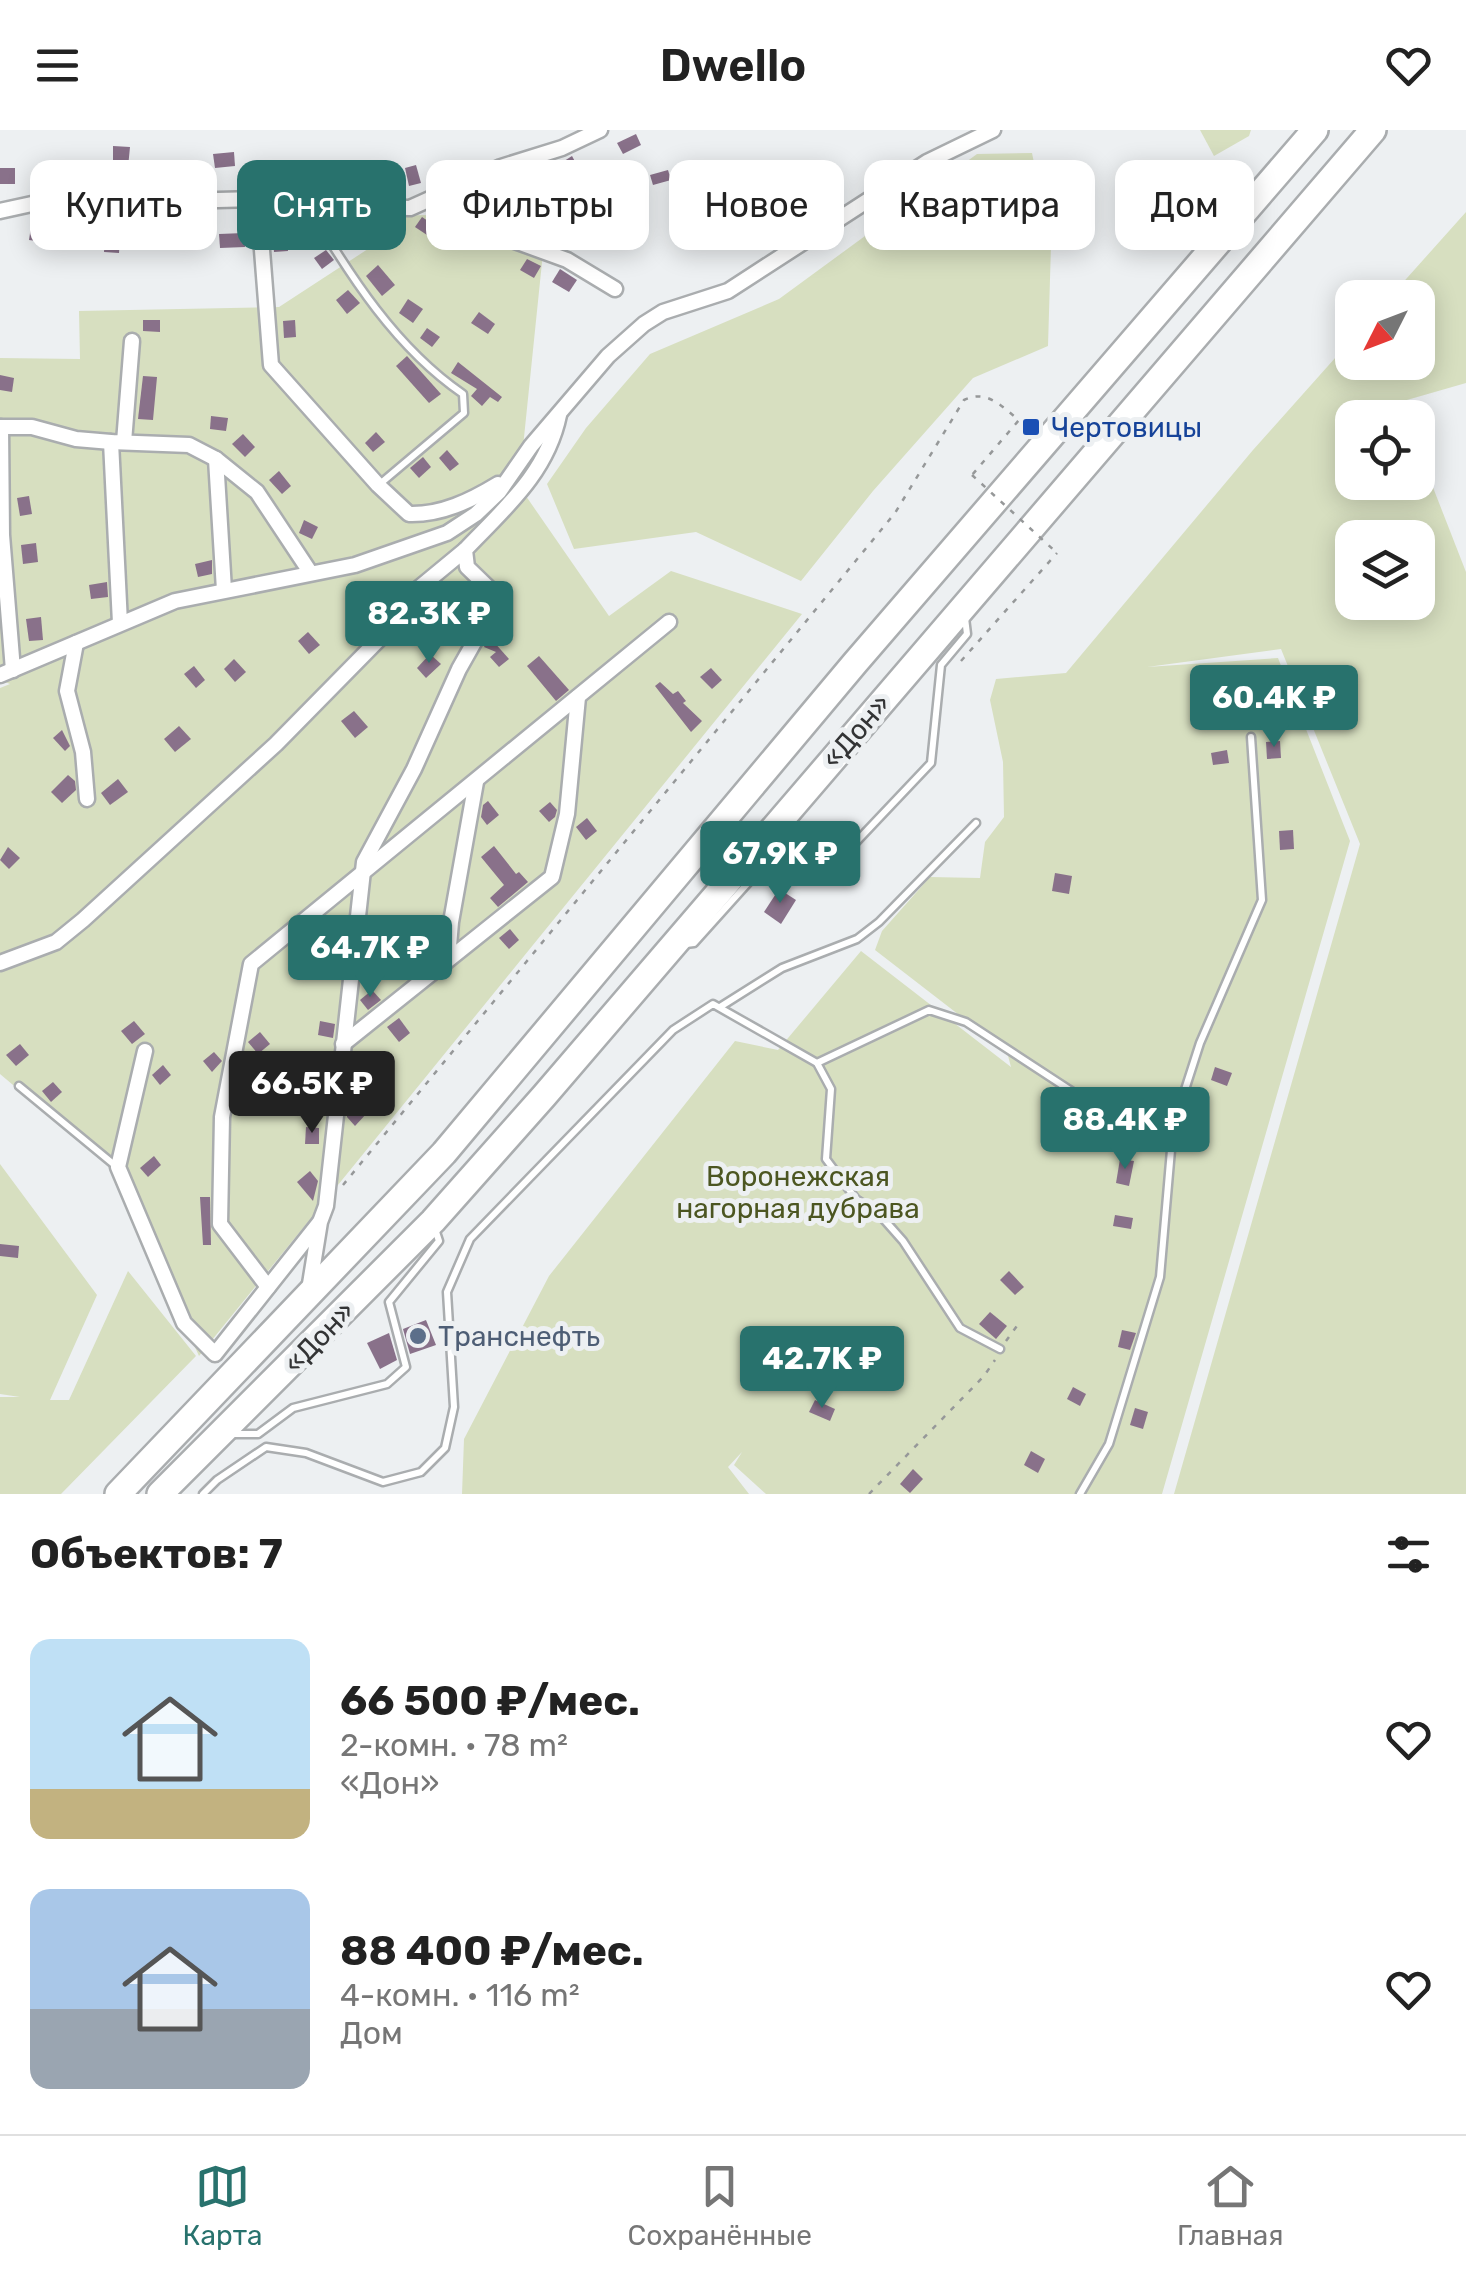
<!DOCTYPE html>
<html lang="ru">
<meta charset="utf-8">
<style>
:root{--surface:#fff;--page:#f6f6f6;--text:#222;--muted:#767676;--line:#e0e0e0;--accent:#28726d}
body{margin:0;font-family:Rubik,sans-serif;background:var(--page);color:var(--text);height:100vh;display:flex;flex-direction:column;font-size:38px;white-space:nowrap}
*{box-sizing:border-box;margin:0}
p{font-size:32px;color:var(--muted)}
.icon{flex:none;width:55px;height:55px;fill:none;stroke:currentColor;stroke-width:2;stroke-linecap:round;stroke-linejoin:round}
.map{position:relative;height:1364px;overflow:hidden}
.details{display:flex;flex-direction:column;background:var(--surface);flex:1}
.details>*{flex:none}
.hud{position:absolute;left:30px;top:30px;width:1408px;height:90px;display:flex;gap:20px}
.needle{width:65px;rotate:228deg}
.tools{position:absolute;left:1335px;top:150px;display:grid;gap:20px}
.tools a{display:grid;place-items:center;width:100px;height:100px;border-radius:20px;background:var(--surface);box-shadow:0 5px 25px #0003;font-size:50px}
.price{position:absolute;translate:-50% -85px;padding:0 22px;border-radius:10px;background:var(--accent);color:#fff;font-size:32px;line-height:65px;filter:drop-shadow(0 2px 5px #0008)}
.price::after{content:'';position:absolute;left:50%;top:60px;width:30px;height:22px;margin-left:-15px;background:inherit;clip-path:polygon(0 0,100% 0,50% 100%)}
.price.selected{background:#222;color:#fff}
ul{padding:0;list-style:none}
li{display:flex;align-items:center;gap:30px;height:250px;padding:0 30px}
li span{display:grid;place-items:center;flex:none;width:280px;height:200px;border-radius:20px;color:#555}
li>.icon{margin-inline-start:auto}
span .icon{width:120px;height:120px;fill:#fffc;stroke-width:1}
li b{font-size:42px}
h2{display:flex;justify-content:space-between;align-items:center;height:120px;padding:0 30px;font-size:42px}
.chip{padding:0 35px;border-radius:20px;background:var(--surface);box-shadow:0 5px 25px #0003;font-size:35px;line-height:90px}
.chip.selected{background:var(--accent);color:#fff}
header{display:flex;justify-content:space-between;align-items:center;height:130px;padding:0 30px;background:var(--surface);font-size:45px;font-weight:600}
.tabs{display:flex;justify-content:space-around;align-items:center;height:140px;border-top:2px solid var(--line);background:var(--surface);font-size:28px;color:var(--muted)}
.tabs a{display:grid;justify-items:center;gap:5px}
.tabs .selected{color:var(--accent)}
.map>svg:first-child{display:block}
</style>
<header><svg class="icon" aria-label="menu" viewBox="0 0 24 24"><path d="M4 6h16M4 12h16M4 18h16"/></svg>Dwello<svg class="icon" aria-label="heart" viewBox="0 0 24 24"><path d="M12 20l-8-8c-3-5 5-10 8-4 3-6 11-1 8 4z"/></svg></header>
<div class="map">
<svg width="1466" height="1364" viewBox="0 0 1466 1364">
<rect width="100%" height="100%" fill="#edf0f2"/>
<g fill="#d7dfc0" fill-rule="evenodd">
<polygon points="1200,0 1251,0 1249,6 1214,26"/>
<polygon points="1032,23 1051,116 1048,216 973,248 873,361 801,451 696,402 574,419 547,354 586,298 650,224 779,169 977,24"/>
<polygon points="467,74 544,113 519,356 609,486 671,441 802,484 199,1226 115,1041 0,944 0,558 10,554 0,550 0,228 80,229 79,181 279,177 371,117 348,86 436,85"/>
<path d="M1466,82v171l-66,19 5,15 -53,1v64h66v-33l48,123v922h-292l186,-650 -79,-195 -134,18 131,-9 72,183 -188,653h-396l-32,-29 8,-13 -14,15 21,27h-287l2,-55 85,-163 186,-235 43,9 83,-99 150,116 -4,-15 -132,-102 7,-19 48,-54 50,1 5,-36 19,-25 -1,-55 -13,-62 6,-21 70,-6 187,-223 99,-111v23h66v-64l-28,-1zM1352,408h66v64h-66z"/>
<polygon points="0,1034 97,1165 50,1270 69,1270 128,1141 196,1226 61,1364 0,1364 0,1267 20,1267 0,1264"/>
</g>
<g fill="#89718a">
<polygon points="636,4 641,15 623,24 617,13"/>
<polygon points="113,16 130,17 126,58 98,55 100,39 113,40"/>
<polygon points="234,22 235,36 215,38 213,24"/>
<polygon points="572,26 580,41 570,47 561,33"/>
<polygon points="416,35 421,53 409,56 405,38"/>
<rect x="0" y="38" width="15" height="16"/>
<polygon points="293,38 328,42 326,61 290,56"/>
<polygon points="668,40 671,50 653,55 650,45"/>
<polygon points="422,87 437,97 430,107 415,97"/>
<polygon points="32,90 62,94 59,114 29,110"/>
<polygon points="106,90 121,91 119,123 104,122"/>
<polygon points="349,90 358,103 345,112 336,99"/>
<polygon points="154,96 192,101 190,120 152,115"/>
<polygon points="287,99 288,121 274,122 272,100"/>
<polygon points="244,103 245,117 220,118 219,104"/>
<polygon points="326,120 334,130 322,139 314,128"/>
<polygon points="527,129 541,136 534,148 520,140"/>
<polygon points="378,135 395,155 382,166 366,146"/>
<polygon points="560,139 577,150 569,162 552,152"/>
<polygon points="348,160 360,173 347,184 336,170"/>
<polygon points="408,169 423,179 413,193 399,183"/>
<polygon points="479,182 495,194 488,204 471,193"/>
<polygon points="143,190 160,190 160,202 143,201"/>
<polygon points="295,190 296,207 284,208 283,191"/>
<polygon points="427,198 440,207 432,217 420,208"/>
<polygon points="407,226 441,264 429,273 396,236"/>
<polygon points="458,232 502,267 498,272 490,267 482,276 471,266 477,259 451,243"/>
<polygon points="0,245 14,248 12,262 0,260"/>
<polygon points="143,246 157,247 153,290 138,289"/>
<polygon points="211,286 228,288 226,301 210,299"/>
<polygon points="376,302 385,312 373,322 365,313"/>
<polygon points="243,304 255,317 245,327 232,314"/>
<polygon points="447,320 459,334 450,341 439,328"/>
<polygon points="423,327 431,337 419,348 410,338"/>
<polygon points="279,341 291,356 282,364 269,350"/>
<polygon points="29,366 32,384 20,386 17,368"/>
<polygon points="304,390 318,397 312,409 299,403"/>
<polygon points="36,413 38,432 23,434 21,415"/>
<polygon points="212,430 212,444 198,447 195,434"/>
<polygon points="107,452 108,467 91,469 89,455"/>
<polygon points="41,487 43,510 29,511 26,489"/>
<polygon points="308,502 320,515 309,524 298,511"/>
<polygon points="490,505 495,507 493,511 509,529 499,537 490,527 496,522 484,517"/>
<polygon points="430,524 441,534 426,548 417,538"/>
<polygon points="539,526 569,560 556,571 527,536"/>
<polygon points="234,529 246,542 235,552 224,539"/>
<polygon points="194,536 205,550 196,558 184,544"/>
<polygon points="711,538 722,550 712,559 700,547"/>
<polygon points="660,552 673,564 678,561 686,571 683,573 702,591 691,602 655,556"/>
<polygon points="354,581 368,597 355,608 341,591"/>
<polygon points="179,596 191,609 175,622 164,609"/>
<polygon points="62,600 70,616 65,621 53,608"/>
<polygon points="1280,611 1281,628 1267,629 1266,612"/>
<polygon points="1227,620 1229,633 1213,635 1211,623"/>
<polygon points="68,645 75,651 76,660 62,673 51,662"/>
<polygon points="118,649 128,662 110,675 101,663"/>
<polygon points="488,671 499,685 487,695 481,687 483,675"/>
<polygon points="550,672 557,680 555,687 549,692 539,681"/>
<polygon points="587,688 597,701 586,710 576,697"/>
<polygon points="1293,700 1294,719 1280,720 1279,701"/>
<polygon points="494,716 516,744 519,742 528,752 498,777 490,768 504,755 481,727"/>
<polygon points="8,717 20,728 9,739 0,730"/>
<polygon points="1055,743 1072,746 1069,764 1052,761"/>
<polygon points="779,759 796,770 781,794 764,782"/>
<polygon points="510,799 519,810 509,819 499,808"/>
<polygon points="330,827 339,839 326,849 317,837"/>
<polygon points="372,860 381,870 368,880 360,870"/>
<polygon points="399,888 410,903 399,912 387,897"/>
<polygon points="134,891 145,904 132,914 121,901"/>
<polygon points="320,891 335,894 333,908 318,905"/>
<polygon points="260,902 270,914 258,924 248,912"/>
<polygon points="20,914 29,925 16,936 6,925"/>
<polygon points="214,922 222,931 212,942 203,931"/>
<polygon points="364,922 372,938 362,943 354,927"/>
<polygon points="163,935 171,945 160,955 152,945"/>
<polygon points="1215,937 1232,943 1227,956 1211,950"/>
<polygon points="246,941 256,953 243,963 239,957 241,945"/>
<polygon points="310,942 322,956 312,964 300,950"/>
<polygon points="53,952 62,962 51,972 42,961"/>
<polygon points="370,958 380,969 355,996 347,987 347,981"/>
<polygon points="306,997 319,998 319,1014 305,1014"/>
<polygon points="154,1026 161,1035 148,1047 140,1038"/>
<polygon points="1120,1029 1134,1031 1129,1056 1116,1053"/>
<polygon points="310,1041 318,1051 313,1071 297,1052"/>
<polygon points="200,1067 210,1067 211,1115 203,1115"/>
<polygon points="1115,1085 1133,1088 1131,1099 1113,1096"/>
<polygon points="0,1114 19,1116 18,1128 0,1126"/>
<polygon points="1009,1141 1024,1157 1015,1165 1000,1150"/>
<polygon points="990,1182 1007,1196 996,1209 979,1194"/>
<polygon points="426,1190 436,1215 410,1224 403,1199"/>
<polygon points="1122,1200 1136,1203 1130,1220 1118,1217"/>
<polygon points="389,1203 397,1230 380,1239 367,1213"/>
<polygon points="1073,1257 1086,1264 1080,1276 1067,1269"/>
<polygon points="815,1270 835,1279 830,1291 809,1282"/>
<polygon points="1135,1278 1148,1282 1143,1299 1130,1295"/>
<polygon points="1031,1321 1045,1329 1038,1343 1024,1335"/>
<polygon points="913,1339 923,1349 910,1363 900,1354"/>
</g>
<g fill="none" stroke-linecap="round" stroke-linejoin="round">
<defs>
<g id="lane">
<path d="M309,77c41,69 87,141 154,187l1,19 -83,70"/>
<polyline points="686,814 694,813 756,744 841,728 931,633 941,535 967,504 965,488"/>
<polyline points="720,877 782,838 857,809 879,792 976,693"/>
<polyline points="817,933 929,880 966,892 1076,964 1173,997"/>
<polyline points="19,956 117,1037"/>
<polyline points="230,1304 258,1304 293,1278 387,1254 406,1237 389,1172 439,1111 435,1099"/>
<polyline points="203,1364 217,1350 266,1317 306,1323 383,1352 421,1342 445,1318 454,1277 447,1162 470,1109 673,900 713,874 817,933 831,959 826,1029 856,1069 880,1085 903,1111 960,1198 1000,1219"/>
<polyline points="1080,1364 1109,1314 1160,1147 1173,997 1200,913 1262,770 1251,607"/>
</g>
<g id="street">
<path d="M258,69l13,166 107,120 31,29c32,1 61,-13 89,-30"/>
<polyline points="431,70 494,97 512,110 567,130 615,159"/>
<polyline points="0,81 41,72 70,69 104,73 258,69 308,76 410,78 501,37 562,18 600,0"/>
<polyline points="0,297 32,297 76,309 111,312 189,315 216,329 257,362 310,442"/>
<polyline points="1,297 2,405 13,540"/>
<polyline points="111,312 120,493"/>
<polyline points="124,312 132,211"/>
<polyline points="216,329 224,460"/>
<polyline points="76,513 67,561 83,622 87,669"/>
<polyline points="0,545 175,471 355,435 447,403 476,384 499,362 531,316 608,226 644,194 663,182 728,161 927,32 993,0"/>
<polyline points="448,829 451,792 476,652"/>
<polyline points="0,833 56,812 83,790 276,614 393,495 419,458 465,420"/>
<polyline points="343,914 552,747 567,684 578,567"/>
<polyline points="145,921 118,1037 184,1193 215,1224 319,1093"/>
<polyline points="268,1157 220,1094 222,987 251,834 669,492"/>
<path d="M309,1160l11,-68 6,-16 38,-344 50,-93 45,-100 40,-71 -32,-31 -2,-17c40,-42 82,-77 94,-135"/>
</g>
<g id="highway">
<polyline points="118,1364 444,1023 855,533 1315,0"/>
<polyline points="160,1364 433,1091 544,966 1373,0"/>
</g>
</defs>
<use href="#lane" stroke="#aaadaf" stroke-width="11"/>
<use href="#street" stroke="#aaadaf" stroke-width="19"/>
<use href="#highway" stroke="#aaadaf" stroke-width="30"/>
<g stroke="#969899" stroke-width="2.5" stroke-dasharray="5 8" stroke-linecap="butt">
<polyline points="961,531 1057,423"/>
<path d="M343,1055l552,-672 69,-113c23,-11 37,6 55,20l-47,55"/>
<polyline points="1006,1211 1019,1193"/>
<polyline points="869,1364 984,1246 995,1230"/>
</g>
<use href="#lane" stroke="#fff" stroke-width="6"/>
<use href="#street" stroke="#fff" stroke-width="14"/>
<use href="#highway" stroke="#fff" stroke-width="25"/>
<polyline stroke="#969899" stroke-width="2.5" stroke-dasharray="5 8" stroke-linecap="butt" points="972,345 1057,423"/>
</g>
<rect fill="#1a4fb4" stroke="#edf0f2" stroke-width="4" x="1021" y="287" width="20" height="20" rx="5"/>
<circle fill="#5c6f8a" stroke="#edf0f2" stroke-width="4" cx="418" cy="1206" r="10"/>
<g text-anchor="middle" stroke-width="10" stroke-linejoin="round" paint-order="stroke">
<g font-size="28" fill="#164399" stroke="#edf0f2" text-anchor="start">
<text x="1051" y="307">Чертовицы</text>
</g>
<g font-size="28" fill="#333435" stroke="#edf0f2">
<text transform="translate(856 601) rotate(-49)" y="10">«Дон»</text>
<text transform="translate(319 1207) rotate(-46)" y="10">«Дон»</text>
</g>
<g font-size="28" fill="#4c5621" stroke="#edf0f2">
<text x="798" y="1056">Воронежская<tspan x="798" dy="32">нагорная дубрава</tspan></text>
</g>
<g font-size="28" fill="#4e5e75" stroke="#edf0f2" text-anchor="start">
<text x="438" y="1216">Транснефть</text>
</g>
</g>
</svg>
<div class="tools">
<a><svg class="needle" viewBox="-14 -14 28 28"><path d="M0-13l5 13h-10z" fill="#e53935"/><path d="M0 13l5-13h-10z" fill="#767676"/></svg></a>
<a><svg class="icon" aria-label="locate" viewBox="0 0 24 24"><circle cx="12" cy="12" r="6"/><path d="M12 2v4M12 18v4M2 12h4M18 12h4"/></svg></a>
<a><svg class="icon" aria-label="layers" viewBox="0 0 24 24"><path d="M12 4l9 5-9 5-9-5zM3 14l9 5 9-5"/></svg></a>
</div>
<b class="price" style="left:429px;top:536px">82.3K ₽</b>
<b class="price" style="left:1274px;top:620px">60.4K ₽</b>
<b class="price" style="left:780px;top:776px">67.9K ₽</b>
<b class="price" style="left:370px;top:870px">64.7K ₽</b>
<b class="price selected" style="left:312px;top:1006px">66.5K ₽</b>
<b class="price" style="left:1125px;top:1042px">88.4K ₽</b>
<b class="price" style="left:822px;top:1281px">42.7K ₽</b>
<div class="hud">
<a class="chip">Купить</a>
<a class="chip selected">Снять</a>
<a class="chip">Фильтры</a>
<a class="chip">Новое</a>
<a class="chip">Квартира</a>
<a class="chip">Дом</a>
</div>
</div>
<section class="details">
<h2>Объектов: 7<svg class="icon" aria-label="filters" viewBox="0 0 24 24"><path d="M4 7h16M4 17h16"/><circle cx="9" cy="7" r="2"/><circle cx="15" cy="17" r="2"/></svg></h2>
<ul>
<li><span style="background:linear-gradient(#bfe0f5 75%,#c2b280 0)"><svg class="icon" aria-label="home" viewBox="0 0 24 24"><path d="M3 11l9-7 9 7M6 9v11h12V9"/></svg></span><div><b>66 500 ₽/мес.</b><p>2-комн. · 78 m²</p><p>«Дон»</p></div><svg class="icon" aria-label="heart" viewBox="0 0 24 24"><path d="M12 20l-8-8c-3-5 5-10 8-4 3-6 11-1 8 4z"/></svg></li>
<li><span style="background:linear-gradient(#a9c7e8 60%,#9aa5b1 0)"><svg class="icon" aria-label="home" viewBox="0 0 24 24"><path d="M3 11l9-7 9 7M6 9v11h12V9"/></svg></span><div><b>88 400 ₽/мес.</b><p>4-комн. · 116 m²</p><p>Дом</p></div><svg class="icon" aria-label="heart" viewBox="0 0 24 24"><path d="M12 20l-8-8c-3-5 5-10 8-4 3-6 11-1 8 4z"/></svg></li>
</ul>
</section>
<nav class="tabs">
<a class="selected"><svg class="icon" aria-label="map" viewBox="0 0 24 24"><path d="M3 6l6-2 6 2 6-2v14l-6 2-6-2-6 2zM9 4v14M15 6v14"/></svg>Карта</a>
<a><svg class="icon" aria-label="saved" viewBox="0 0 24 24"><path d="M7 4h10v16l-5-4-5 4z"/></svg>Сохранённые</a>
<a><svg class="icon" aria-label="home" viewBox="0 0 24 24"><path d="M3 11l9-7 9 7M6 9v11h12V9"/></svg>Главная</a>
</nav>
